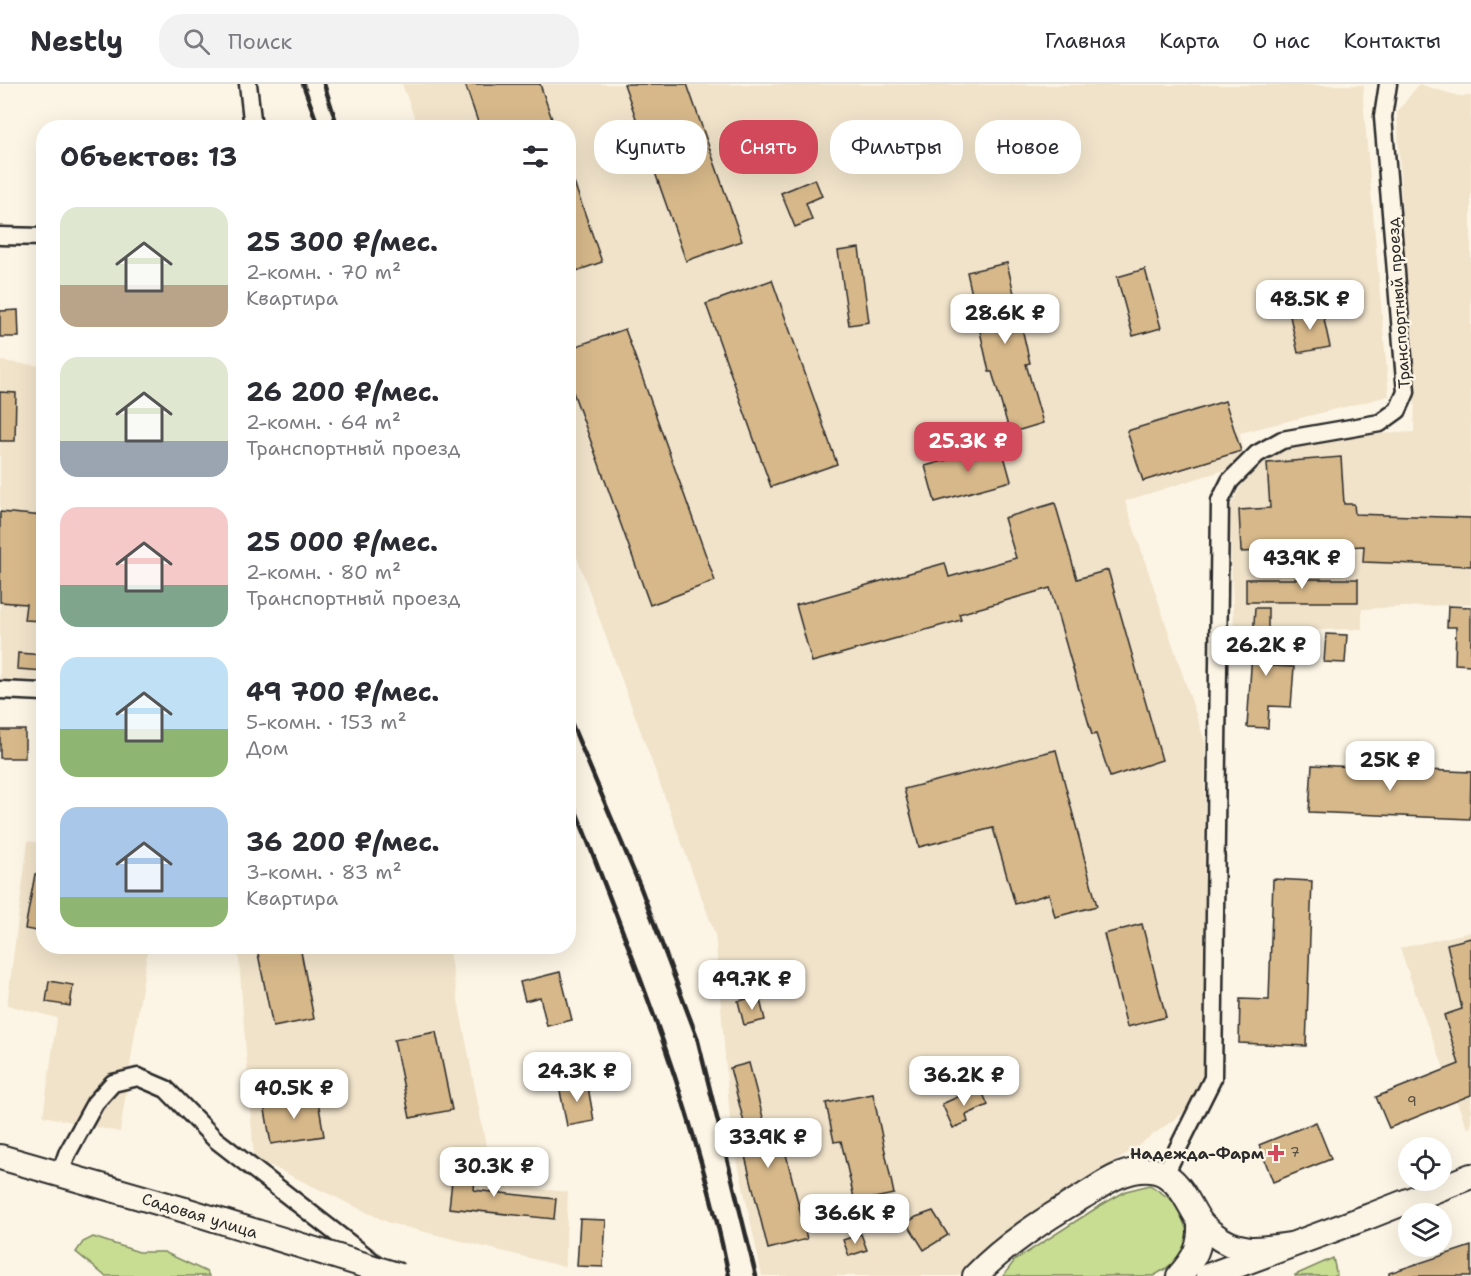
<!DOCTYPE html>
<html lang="ru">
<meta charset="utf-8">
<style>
:root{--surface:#fff;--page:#f2f2f3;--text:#2b2b33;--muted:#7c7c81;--line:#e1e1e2;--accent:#d1495b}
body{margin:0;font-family:"Shantell Sans",sans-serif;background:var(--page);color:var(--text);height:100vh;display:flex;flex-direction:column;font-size:22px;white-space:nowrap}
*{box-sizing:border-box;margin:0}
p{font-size:20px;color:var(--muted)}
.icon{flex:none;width:33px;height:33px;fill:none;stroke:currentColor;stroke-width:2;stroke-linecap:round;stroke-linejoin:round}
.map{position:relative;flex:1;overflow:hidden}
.details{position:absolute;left:36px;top:36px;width:540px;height:834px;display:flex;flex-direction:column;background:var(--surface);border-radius:24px;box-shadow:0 6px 24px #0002}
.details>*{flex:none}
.guide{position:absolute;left:594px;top:36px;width:570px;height:54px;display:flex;gap:12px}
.buttons{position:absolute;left:1398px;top:1053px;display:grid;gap:12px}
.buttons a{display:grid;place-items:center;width:54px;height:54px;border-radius:50%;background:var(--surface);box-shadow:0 6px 24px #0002;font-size:30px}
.price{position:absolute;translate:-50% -51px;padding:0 14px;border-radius:12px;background:#fff;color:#222;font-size:20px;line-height:39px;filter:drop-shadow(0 2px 3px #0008)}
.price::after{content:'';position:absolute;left:50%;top:36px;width:18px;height:14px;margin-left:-9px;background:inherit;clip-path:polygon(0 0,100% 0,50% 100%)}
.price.on{background:var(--accent);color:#fff}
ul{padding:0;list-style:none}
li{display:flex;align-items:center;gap:18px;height:150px;padding:0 24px}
li span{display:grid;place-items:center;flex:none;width:168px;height:120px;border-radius:18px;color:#555}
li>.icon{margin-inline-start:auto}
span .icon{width:72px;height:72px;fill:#fffc;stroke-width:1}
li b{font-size:26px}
h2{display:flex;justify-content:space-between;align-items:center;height:72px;padding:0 24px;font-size:26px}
.tag{padding:0 21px;border-radius:24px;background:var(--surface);box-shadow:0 6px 24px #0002;font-size:21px;line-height:54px}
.tag.on{background:var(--accent);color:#fff}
header{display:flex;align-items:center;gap:36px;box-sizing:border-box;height:84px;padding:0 30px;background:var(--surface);border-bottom:2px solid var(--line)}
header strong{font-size:28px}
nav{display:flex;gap:33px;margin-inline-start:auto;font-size:21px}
.search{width:420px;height:54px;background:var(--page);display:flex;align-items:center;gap:15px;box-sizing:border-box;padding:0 21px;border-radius:24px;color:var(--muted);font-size:22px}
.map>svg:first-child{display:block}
</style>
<header>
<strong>Nestly</strong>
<div class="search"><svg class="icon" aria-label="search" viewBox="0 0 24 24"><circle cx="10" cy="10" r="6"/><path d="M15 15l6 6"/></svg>Поиск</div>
<nav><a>Главная</a><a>Карта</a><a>О нас</a><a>Контакты</a></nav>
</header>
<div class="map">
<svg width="1471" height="1192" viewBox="0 0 1471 1192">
<rect width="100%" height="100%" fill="#fcf5e5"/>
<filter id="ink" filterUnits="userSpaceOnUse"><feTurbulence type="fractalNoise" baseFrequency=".0167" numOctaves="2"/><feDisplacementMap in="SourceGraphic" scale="12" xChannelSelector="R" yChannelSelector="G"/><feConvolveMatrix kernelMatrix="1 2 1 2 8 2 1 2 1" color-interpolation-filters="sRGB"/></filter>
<g filter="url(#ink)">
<g fill="#f1e3ca">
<polygon points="402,0 1364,1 1363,14 1389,312 1240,349 1244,380 1125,417 1205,657 1204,1014 957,1192 762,1192 731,1047 715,850 569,452 568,44 418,43"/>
<polygon points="1419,0 1459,12 1471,12 1471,520 1362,525 1362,545 1234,548 1229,426 1240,403 1258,379 1281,366 1360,351 1414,348 1415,311 1404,167 1397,28"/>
<polygon points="0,277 43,282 43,597 0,595"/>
<polygon points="28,757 43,759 44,862 148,863 120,1048 43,1032 57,934 7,921"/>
<polygon points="1471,848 1471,1043 1467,1044 1419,920 1400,864"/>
<polygon points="238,863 448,863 488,1072 488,1099 568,1108 565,1183 389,1139 254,1074"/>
</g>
<g fill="#c8dd92" stroke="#7a845e" stroke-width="1.5">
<path d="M1150,1101l26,18 13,33c-8,22 -15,29 -36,40h-150l12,-16 83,-53 28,-16z"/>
<polygon points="93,1153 139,1168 164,1168 207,1188 209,1192 105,1192 76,1168 83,1158"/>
<polygon points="1333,1174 1337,1192 1295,1192 1295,1191"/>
</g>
<g fill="#d6b88a" stroke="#2b2b2b" stroke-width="1.5">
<polygon points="465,0 540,0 555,44 480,44"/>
<polygon points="624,0 687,0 742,157 686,177"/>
<polygon points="571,90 602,178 568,190 568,91"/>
<polygon points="815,95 822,112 806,119 812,136 795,143 781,109"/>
<polygon points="859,164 869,238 849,241 838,167"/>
<polygon points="1007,179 1030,279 1026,280 1043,339 1010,349 992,288 989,288 967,188"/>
<polygon points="1145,185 1161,244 1133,252 1117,193"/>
<polygon points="772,196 837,380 771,403 706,220"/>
<polygon points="18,226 19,253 0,253 0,227"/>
<polygon points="1322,226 1330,263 1298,269 1290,232"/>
<polygon points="625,245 715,497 650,521 568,294 568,265"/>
<polygon points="0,308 16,309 15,357 0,357"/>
<polygon points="1225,317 1241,367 1143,397 1127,347"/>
<polygon points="1001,361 1011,397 935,418 925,382"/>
<polygon points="1341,373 1344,420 1354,420 1355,430 1471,434 1471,482 1363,478 1364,462 1241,468 1239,426 1270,424 1267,379"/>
<polygon points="1055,419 1077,495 1108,486 1162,676 1110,693 1096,650 1092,651 1050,504 959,530 961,536 812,578 796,521 945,479 949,493 1016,474 1004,434"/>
<polygon points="0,428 44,432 44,537 24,536 26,520 0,518"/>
<rect x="1246" y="495" width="112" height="23"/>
<polygon points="1448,522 1471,523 1471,581 1455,580 1456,543 1447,543"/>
<polygon points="1255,524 1268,524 1268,566 1273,566 1272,582 1294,583 1291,623 1269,622 1268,644 1247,643"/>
<polygon points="1326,550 1347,551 1345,579 1324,578"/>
<polygon points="18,569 44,571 44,587 17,585"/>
<rect x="0" y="646" width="25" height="28"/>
<polygon points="1056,666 1097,822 1055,833 1049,810 1015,820 993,744 919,763 904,705"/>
<polygon points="1312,681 1471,688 1470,735 1309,728"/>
<polygon points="35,790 44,790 44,848 25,845"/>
<polygon points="1273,795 1312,797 1306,962 1239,959 1240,915 1269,916"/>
<polygon points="1142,840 1166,933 1127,943 1104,850"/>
<polygon points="1471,854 1471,1011 1389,1044 1376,1013 1459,980 1444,931 1462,925 1447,860"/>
<polygon points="270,862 300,862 314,935 273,943 257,865"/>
<polygon points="560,888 572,936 547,942 540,913 525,917 520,898"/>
<polygon points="49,897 73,901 70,922 46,918"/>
<polygon points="759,912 765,936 744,941 738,917"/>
<polygon points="436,948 452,1026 410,1034 394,956"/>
<polygon points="749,979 768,1053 781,1050 807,1155 768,1165 742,1060 749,1058 730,984"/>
<polygon points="587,997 594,1037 567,1042 559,1002"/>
<polygon points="980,1003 988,1021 966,1031 968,1038 953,1044 942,1020"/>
<polygon points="873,1010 894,1110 855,1118 841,1057 834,1058 826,1019"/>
<polygon points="317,1011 324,1052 271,1060 264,1020"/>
<polygon points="1316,1038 1331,1075 1273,1098 1259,1061"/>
<polygon points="454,1079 476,1081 474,1106 556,1115 554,1135 449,1124"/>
<polygon points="933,1127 948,1151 924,1166 907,1139 916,1133"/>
<polygon points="580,1135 606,1136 603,1183 577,1182"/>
<polygon points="861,1150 867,1166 849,1172 843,1156"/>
<polygon points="1471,1162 1471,1192 1389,1192 1389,1189"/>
</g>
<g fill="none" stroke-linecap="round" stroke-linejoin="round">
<defs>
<g id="street">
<polyline points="248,0 253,44"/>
<polyline points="0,152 44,153"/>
<polyline points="0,606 44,608"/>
<polyline points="60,1090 67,1070 95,1019 113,999 138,993 166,1005 215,1055 376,1180"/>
<polyline points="1165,1090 1213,994 1220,417 1230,397 1257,370 1282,356 1380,339 1398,326 1406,308 1383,33 1388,0"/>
</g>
<g id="secondary">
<polyline points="0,1073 185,1126"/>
<path d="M975,1192c31,-32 70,-57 107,-79 12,-7 24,-16 36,-21 15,-6 35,-10 49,0 16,11 22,29 32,44 3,5 8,9 13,13 26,21 47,17 78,12"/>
<path d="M1179,1192c16,-18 22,-29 21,-53"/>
<polyline points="1208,1192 1370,1132 1471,1092"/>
</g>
</defs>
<use href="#street" stroke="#2b2b2b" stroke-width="21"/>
<use href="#secondary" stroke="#2b2b2b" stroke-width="28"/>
<use href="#street" stroke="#fcf5e5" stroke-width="16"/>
<use href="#secondary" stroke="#fcf5e5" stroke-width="24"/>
<g stroke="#2b2b2b" stroke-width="4.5">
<polyline points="303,0 319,44"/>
<polyline points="324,0 338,44"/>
<polyline points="568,631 640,802 697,953 756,1192"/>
<path d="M568,707c62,158 127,318 161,485"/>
</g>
<defs>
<polyline id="secondary-bridge" points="185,1126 400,1192"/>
</defs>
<use href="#secondary-bridge" stroke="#2b2b2b" stroke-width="28" stroke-linecap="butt"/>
<use href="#secondary-bridge" stroke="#fcf5e5" stroke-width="24"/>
</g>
</g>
<path fill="#d1495b" stroke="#fcf5e5" stroke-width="2" d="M1273 1060h6v6h6v6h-6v6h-6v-6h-6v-6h6z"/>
<g text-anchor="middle" stroke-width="5" stroke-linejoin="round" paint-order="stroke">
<g font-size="14" fill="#564e43">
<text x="1412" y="1022">9</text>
<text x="1295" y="1073">7</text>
</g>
<g font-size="16" fill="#2b2b2b" stroke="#fcf5e5">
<text transform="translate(1398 219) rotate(-94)" y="6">Транспортный проезд</text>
<text transform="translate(200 1131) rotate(17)" y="6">Садовая улица</text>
</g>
<g font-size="16" font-weight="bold" fill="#2b2b2b" stroke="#fcf5e5" text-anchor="end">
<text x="1264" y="1075">Надежда-Фарм</text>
</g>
</g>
</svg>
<div class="buttons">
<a><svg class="icon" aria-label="locate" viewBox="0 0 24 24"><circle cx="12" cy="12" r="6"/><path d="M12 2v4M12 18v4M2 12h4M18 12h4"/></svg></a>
<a><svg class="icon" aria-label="layers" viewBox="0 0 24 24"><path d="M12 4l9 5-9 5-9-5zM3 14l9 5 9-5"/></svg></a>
</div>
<b class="price" style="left:1310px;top:247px">48.5K ₽</b>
<b class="price" style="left:1005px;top:261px">28.6K ₽</b>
<b class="price on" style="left:968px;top:389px">25.3K ₽</b>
<b class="price" style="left:1302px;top:506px">43.9K ₽</b>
<b class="price" style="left:1266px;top:593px">26.2K ₽</b>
<b class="price" style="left:1390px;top:708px">25K ₽</b>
<b class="price" style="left:752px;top:927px">49.7K ₽</b>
<b class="price" style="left:577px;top:1019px">24.3K ₽</b>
<b class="price" style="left:964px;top:1023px">36.2K ₽</b>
<b class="price" style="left:294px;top:1036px">40.5K ₽</b>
<b class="price" style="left:768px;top:1085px">33.9K ₽</b>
<b class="price" style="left:494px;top:1114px">30.3K ₽</b>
<b class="price" style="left:855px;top:1161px">36.6K ₽</b>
<div class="guide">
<a class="tag">Купить</a>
<a class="tag on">Снять</a>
<a class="tag">Фильтры</a>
<a class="tag">Новое</a>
</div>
<section class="details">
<h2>Объектов: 13<svg class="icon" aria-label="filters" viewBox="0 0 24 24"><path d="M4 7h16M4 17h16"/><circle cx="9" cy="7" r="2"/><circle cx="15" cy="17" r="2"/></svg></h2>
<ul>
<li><span style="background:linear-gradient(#dfe7d0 65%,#b9a48a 0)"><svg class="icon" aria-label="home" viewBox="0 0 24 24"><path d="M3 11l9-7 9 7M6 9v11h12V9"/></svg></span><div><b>25 300 ₽/мес.</b><p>2-комн. · 70 m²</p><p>Квартира</p></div></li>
<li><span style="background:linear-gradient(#dfe7d0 70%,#9aa5b1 0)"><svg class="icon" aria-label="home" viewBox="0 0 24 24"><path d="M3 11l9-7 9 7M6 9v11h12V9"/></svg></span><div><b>26 200 ₽/мес.</b><p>2-комн. · 64 m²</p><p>Транспортный проезд</p></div></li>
<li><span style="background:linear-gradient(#f6c9c9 65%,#7fa58c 0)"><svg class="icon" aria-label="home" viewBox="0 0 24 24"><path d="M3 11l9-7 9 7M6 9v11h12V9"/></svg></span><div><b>25 000 ₽/мес.</b><p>2-комн. · 80 m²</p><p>Транспортный проезд</p></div></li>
<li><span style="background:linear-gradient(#bfe0f5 60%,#8fb573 0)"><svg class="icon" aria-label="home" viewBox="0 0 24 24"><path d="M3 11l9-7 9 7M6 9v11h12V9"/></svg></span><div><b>49 700 ₽/мес.</b><p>5-комн. · 153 m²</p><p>Дом</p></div></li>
<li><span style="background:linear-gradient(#a9c7e8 75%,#8fb573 0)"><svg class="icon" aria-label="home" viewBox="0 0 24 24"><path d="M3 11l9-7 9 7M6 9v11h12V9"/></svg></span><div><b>36 200 ₽/мес.</b><p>3-комн. · 83 m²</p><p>Квартира</p></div></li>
</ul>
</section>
</div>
